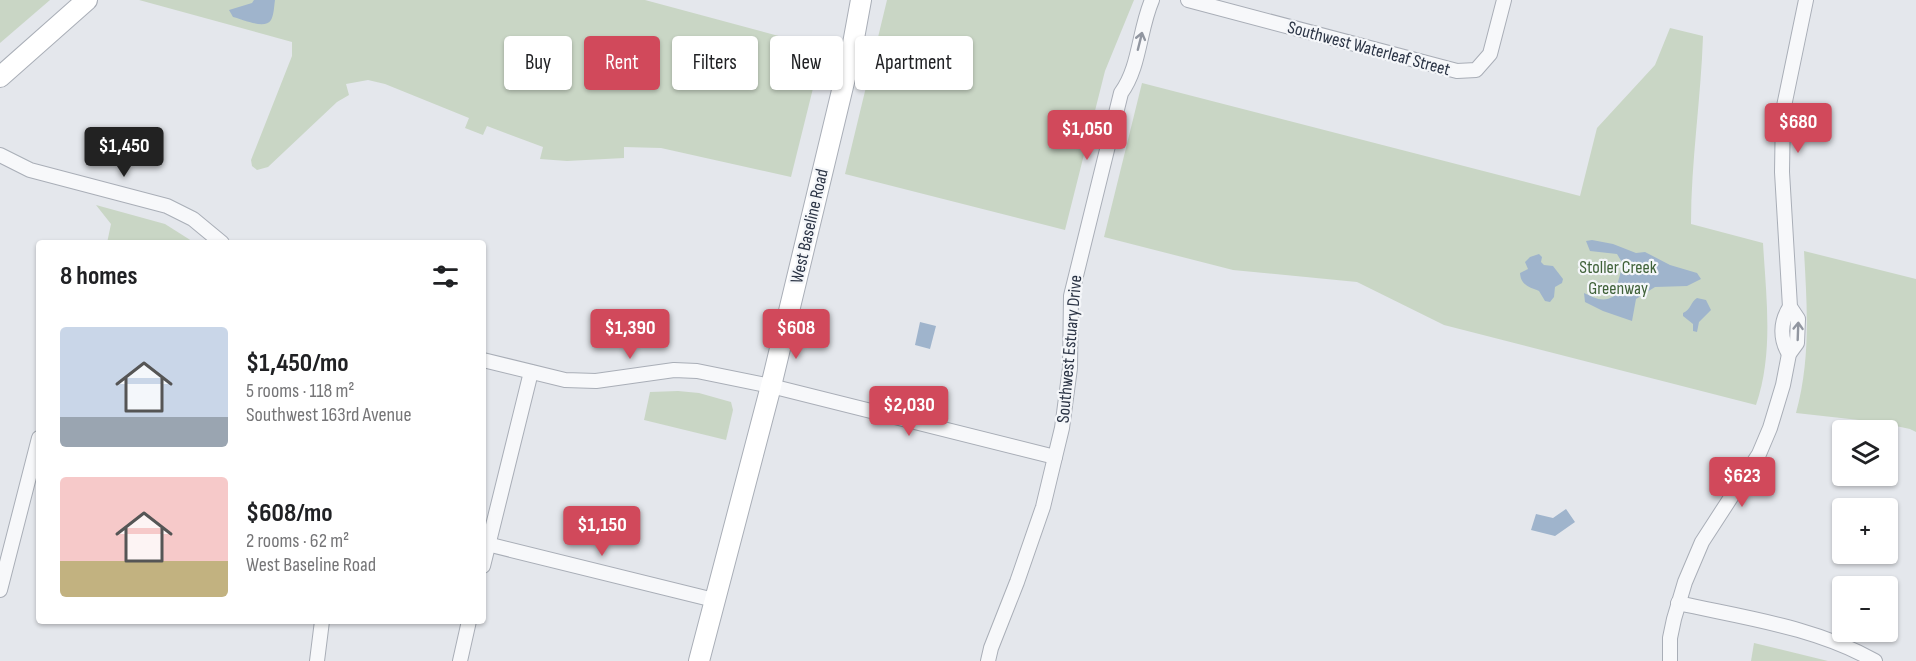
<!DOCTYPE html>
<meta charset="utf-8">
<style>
:root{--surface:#fff;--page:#f6f6f6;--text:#202124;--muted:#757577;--accent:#d1495b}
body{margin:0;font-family:"Sofia Sans Condensed",sans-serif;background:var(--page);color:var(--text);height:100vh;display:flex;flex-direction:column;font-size:22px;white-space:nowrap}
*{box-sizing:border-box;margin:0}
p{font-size:20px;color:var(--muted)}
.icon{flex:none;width:33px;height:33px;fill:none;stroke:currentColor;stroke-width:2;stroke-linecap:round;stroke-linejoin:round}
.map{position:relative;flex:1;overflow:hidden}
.drawer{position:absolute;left:36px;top:240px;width:450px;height:384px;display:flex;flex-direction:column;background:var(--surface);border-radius:6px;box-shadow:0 2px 4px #0004}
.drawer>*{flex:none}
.top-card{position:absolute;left:504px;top:36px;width:570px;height:54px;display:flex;gap:12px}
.fabs{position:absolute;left:1832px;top:420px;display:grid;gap:12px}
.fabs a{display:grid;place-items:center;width:66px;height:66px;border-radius:6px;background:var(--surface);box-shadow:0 2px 4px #0004;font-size:30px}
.price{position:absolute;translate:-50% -51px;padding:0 14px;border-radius:6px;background:var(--accent);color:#fff;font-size:20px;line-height:39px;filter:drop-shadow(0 2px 3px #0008)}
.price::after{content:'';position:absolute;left:50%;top:36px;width:18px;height:14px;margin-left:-9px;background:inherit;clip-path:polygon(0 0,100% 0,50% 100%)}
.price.active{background:#222;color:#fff}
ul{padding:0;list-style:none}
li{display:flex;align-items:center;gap:18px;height:150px;padding:0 24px}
li span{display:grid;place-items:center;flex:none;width:168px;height:120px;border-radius:6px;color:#555}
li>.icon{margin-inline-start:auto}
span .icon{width:72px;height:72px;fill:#fffc;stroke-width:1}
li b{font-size:26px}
h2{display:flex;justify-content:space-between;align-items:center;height:72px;padding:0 24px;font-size:26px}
.chip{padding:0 21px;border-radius:6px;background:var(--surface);box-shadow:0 2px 4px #0004;font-size:21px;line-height:54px}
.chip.active{background:var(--accent);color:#fff}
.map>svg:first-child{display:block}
</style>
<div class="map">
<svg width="1916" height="661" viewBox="0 0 1916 661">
<rect width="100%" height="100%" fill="#e4e7ec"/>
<g fill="#c9d6c5">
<polygon points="0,0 50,0 0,43"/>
<polygon points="139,0 645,0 823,48 791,177 661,148 624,147 624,158 567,161 540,159 543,147 487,126 483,135 465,128 469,118 385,84 368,80 346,84 349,95 337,102 268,167 257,170 252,166 251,160 292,56 292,42"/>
<polygon points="887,0 1134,0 1105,71 1065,230 845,174"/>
<path d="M1670,28l33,8c-2,63 -12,125 -12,188l72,19c3,53 11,110 -7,162l-312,-80 -87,-43 -124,-12 -129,-33 38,-154 438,113 17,-68 58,-63z"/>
<polygon points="96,205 165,224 195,243 107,243 111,224"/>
<path d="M1804,251l112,28v153l-6,-3 -33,-7 -81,-9c15,-55 11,-107 8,-162z"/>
<polygon points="678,391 699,393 731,402 733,410 726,440 644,420 650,392"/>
<polygon points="1754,643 1828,661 1751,661"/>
</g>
<g fill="#9fb4cc">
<path d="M254,0h21c-1,6 -1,15 -4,20 -6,10 -29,-1 -38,-3l-4,-7 23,-7z"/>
<path d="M1592,240l21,4 23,9 9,-1 25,13 27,8 4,6 -14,7 -32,1 -19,12 -4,22 -29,-10 -18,-9 -1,-9c11,5 19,10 30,3l9,-32 -6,-10 -27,-3 -4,-10z"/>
<path d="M1539,254l3,3 -1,5 3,3 9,1 10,13 -1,4 -7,4 -1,10 -4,5 -5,-1 -6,-10c-9,-4 -18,-5 -19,-18l8,-4 -3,-7 5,-5z"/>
<path d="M1697,298l9,2 5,10 -12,12 -2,10 -4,-1v-7l-10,-8v-3c8,-3 8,-12 14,-15z"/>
<polygon points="920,322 936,326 930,349 915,345"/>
<polygon points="1566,509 1575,522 1555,536 1531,530 1536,514 1553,518"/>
</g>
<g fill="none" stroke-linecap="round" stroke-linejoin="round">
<defs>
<g id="street">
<polyline points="1188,0 1457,71 1476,70 1490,54 1504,0"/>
<polyline points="0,155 30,170 167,206 193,219 222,243"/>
<path d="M1789,354c-9,-15 -9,-32 1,-47"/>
<polyline points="483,360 565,380 596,381 674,370 697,371 771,386 1055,457"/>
<polyline points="483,543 714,600"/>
<polyline points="483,566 531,372"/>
<polyline points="0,590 39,438"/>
<path d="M1678,603c67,15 137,24 197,58"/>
<polyline points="317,661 322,621"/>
<polyline points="460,661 469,621"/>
<path d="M988,661l3,-13 26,-66 26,-75 12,-50 7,-29 8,-60 1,-72 50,-203c19,-26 18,-63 31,-93"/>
<polyline points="1670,661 1670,638 1674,619 1685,582 1702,542 1759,454 1770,428 1783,385 1789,354 1797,343 1798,319 1790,307 1782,172 1783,111 1806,0"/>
</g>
<g id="secondary">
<polyline points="0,77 87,0"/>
<polyline points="699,661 771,386 852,49 861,0"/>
</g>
</defs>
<use href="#street" stroke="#a9aeb7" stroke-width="16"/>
<use href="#secondary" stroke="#a9aeb7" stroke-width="22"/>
<use href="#street" stroke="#f7f8fa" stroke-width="14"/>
<use href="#secondary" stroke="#fff" stroke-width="20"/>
</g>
<defs><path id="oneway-shaft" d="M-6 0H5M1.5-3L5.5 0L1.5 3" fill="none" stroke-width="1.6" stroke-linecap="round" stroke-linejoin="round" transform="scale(1.5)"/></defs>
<g stroke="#9196a0">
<use href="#oneway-shaft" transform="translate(1140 41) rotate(-76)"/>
<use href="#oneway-shaft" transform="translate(1798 331) rotate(-88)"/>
</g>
<g text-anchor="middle" stroke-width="4.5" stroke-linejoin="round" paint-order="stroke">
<g font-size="18" fill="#2b3445" stroke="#f4f6f9">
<text transform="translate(1369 48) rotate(15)" y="6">Southwest Waterleaf Street</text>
<text transform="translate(809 226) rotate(-77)" y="6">West Baseline Road</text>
<text transform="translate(1069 349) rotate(-85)" y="6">Southwest Estuary Drive</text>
</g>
<g font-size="18" fill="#3f6138" stroke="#f4f6f9">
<text x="1618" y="273">Stoller Creek<tspan x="1618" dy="21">Greenway</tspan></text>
</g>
</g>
</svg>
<div class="fabs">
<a><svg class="icon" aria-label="layers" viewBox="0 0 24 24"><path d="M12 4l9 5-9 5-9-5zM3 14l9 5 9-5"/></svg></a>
<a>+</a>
<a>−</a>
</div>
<b class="price" style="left:1798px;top:154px">$680</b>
<b class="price" style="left:1087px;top:161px">$1,050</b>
<b class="price active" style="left:124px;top:178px">$1,450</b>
<b class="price" style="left:630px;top:360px">$1,390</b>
<b class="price" style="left:796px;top:360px">$608</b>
<b class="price" style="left:909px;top:437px">$2,030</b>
<b class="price" style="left:1742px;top:508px">$623</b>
<b class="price" style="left:602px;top:557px">$1,150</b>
<div class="top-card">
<a class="chip">Buy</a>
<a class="chip active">Rent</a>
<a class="chip">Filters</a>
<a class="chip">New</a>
<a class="chip">Apartment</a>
</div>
<section class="drawer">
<h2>8 homes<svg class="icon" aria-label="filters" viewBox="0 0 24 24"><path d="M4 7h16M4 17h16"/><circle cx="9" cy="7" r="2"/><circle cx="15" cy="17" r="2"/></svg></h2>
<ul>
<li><span style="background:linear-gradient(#c9d6e8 75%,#9aa5b1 0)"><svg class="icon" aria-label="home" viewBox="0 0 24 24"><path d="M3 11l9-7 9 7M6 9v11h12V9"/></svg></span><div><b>$1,450/mo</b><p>5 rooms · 118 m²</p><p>Southwest 163rd Avenue</p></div></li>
<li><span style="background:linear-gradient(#f6c9c9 70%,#c2b280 0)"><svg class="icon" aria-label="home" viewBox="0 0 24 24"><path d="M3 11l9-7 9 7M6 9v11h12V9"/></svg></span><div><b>$608/mo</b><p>2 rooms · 62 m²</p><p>West Baseline Road</p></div></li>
</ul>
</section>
</div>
